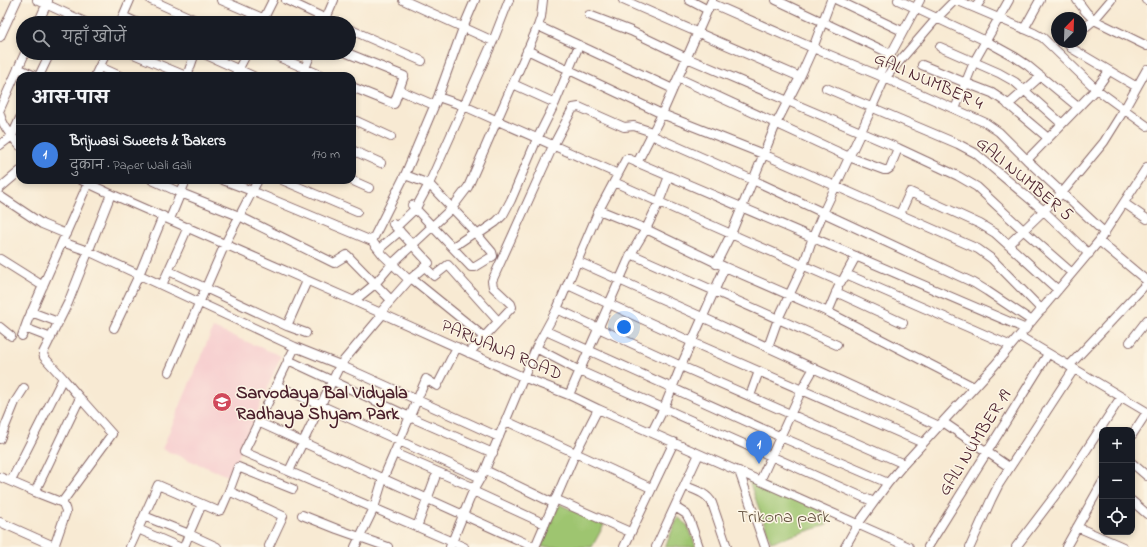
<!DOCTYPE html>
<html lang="hi">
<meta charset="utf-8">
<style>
body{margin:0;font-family:"Indie Flower","Playpen Sans Deva",sans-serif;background:#242831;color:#f1f3f6}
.controls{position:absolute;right:12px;bottom:12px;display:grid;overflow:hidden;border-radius:8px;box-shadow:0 2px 6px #0003}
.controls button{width:36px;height:36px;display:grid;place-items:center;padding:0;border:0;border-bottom:1px solid #363941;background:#171b24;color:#f1f3f6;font:20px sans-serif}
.compass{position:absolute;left:1051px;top:12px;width:36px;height:36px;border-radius:50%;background:#171b24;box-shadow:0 2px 6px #0003;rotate:23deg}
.you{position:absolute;left:624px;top:327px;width:14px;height:14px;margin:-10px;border:3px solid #fff;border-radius:50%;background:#1a73e8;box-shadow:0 0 0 6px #1a73e833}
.badge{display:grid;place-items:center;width:26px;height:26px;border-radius:50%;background:#2563eb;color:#fff;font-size:13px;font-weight:700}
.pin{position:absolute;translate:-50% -33px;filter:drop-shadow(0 1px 2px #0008)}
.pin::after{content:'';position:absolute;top:21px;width:14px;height:12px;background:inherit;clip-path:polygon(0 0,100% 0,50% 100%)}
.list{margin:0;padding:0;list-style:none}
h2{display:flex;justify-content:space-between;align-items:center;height:52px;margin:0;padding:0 16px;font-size:17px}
h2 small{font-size:13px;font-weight:400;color:#9ea1a6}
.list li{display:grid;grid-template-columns:26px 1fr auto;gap:12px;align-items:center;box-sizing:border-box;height:60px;padding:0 16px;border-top:1px solid #363941}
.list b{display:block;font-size:15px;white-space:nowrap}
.list p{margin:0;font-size:13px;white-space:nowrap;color:#9ea1a6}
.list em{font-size:13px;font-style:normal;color:#9ea1a6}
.icon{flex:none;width:22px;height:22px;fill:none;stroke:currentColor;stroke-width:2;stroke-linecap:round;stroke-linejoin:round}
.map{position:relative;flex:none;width:1147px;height:547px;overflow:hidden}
.search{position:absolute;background:#171b24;box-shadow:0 2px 6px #0003;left:16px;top:16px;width:340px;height:44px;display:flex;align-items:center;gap:10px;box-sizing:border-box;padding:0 14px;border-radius:22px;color:#9ea1a6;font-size:15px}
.panel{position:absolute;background:#171b24;box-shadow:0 2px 6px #0003;left:16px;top:72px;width:340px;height:112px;border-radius:12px}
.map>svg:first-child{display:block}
</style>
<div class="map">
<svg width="1147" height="547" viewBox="0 0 1147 547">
<rect width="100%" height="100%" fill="#fcf5e5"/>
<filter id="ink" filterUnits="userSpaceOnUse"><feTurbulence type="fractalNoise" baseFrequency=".025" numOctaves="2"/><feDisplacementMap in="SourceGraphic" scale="8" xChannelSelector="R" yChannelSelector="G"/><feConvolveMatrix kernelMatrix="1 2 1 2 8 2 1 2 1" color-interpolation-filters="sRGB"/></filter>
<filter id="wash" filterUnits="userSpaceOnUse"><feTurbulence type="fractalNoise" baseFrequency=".012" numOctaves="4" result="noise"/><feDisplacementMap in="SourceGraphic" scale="16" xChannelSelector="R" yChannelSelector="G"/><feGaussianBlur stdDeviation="0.9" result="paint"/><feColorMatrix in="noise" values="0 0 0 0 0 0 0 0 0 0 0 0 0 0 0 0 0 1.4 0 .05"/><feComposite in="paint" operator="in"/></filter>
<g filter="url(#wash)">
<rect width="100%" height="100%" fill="#f8ead3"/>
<path fill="#f7d0d0" d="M213,328l68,28 -51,121 -68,-28z"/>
<path fill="#9ec56f" stroke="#74724d" d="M748,478l77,34 2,13 -56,17z
M559,504l45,21 -12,22h-51z
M678,517l10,9 8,21h-31z"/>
</g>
<g filter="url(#ink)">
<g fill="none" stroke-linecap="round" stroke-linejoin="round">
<g stroke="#876666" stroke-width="10">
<path id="street" d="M37,0l50,23
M151,0l51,23
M221,0l53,23
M286,0l49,23
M403,0l90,41
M475,0l-12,28 -25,69 26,9 154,68
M623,0l177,77
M689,0l19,10
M776,0l115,54
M837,0l65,31
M898,0l88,41 29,16 12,8 51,42
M956,0l78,33 9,5 53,51 51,37
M1077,0l9,12 8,8 53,26
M1146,0h1
M711,3l102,45 65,27 108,48 13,9 28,28 78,73
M975,8l6,-8
M589,15l42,16 56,27 211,90 60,28 19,11 46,43 49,43
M123,16l15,7
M262,22l11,-22
M38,23l10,-22
M120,23l10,-23
M324,23l10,-23
M538,26l135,63
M349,29l73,32
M1024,29l16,-29
M1081,31l13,-11 17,-20
M0,37l17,-37
M1069,42v3l2,3 66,39
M940,47l59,26 16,9 47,42
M527,50l135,64 101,40 215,95 14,10 50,51
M131,53l55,23
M202,53l51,23
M269,53l54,23
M347,53l57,23 -10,28 -42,-17
M922,65l44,18 26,10 12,8 44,37
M100,67l20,9
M18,68l17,8
M878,75l13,-21 29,-54
M39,76l11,-23
M95,76l11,-23
M187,76l8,-23
M235,76l12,-23
M302,76l9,-23
M678,78l171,79 35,13h3l3,-2 8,-20
M513,84l42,19
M826,88l132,56 17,9 69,58 45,43
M399,90l35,15
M1008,105l33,-29
M0,109l25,-56
M955,109l19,-47 35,-62
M0,114c2,11 12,23 20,32
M352,119l39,18
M651,135l102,45 221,103 13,8 45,30
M0,145l12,-9 8,-18
M352,150l29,13
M1027,160l69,-71 13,-18
M637,163l25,-49 50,-114
M405,175l24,9 46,48 17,20 1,4 -18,11h-4l-59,-62
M81,180l30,14 243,107 169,76 46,18 29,14 311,138
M152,180l29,13 58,23 95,47 13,-8 44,45
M223,180l29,11 115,48 5,2 11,14 26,25
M282,180l75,32
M351,180l18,8
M614,182l117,52 110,48
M0,188l20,-17
M0,196l42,28 24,10
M1124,203l23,16
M599,210l47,19 79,38 103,45 146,75
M900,214l10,-22 70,32 15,9 63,57
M170,219l16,-39
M396,227l20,-19 13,-24 64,-143 16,-41
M477,235l19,-13 7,-7 8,-15 26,-61 18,-36 24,-58
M372,241l33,-66 33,-78
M1099,241l48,40
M62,242l26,9 207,96 45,18 159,72
M1008,245l54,-52 42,-51 20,-32 23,-41
M453,247l22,-15
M379,249l21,-18
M631,254l206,91
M0,259l43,27
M577,261l125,56 237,109
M716,264l15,-30 45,-110 24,-47 13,-29 18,-48
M424,266l10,10 14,-11 50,56
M169,271l118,55 19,7
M846,274l165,72
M411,278l73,59
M844,278l12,-22
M162,285l26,-58
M568,285l124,57 231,101
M836,292l67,31
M354,301l21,-17 17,-20 60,-56 16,-21 70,-161 3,-9 2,-17
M557,309l124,57 223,98
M31,312l27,10
M828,312l10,-24
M380,313l29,-33 20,-17 -36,-39
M287,326l20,-45
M0,327l11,9
M25,328l26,10
M114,328l25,-53 24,-59
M546,331l235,106 107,46
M22,336l5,-14 61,-139
M1019,336l128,76
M1130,342l17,-22
M295,347l-51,105 220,95
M768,347l10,-28 25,-53 10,-29 10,-24 38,-81 24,-54 52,-60 18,-18
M536,348l44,23 294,131
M469,353l43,-46 -1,-3 -18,-17 -1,-6 61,-135 20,-38 6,-1 45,20 10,-1 18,6
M288,360l122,57 83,36
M1069,366l78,-83
M169,372l56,-128 33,-64
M276,385l205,93
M569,395l62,-141 15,-25 13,-27 10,-26
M750,396l9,-25
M506,421l145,67
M258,422l276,125
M943,422l66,45
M652,432l12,-24 17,-42 44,-99
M1132,435l15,-23
M0,439l15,-37 9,-14
M394,453l81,35
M1132,463l15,13
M485,470l68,33
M289,471l51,-106 43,-51
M739,471l26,76
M0,477l35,15 28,11
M11,481l52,-103
M760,481l42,-92 12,-21
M685,486c10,4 22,7 27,17l15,44
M473,491l72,33
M35,492l45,-94
M228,494l10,-27 55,22
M555,499l75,33
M1132,501l15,13
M202,504l-13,30 28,13
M675,507l11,7 4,7 9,26
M302,515l35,14 51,18
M144,516l45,18 -5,13
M0,522l56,25
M417,527l18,-49
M1077,527l46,20
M138,529l41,18
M54,547l12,-35c0,-4 -4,-8 -3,-11l49,-67 -32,-36 -17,-20 -19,-21 -1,-4 25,-50 43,-109
M130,547l28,-62 60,26 3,-1 7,-16 3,-2 52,24 -14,30
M355,547l19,-39 9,-29 43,-100 11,7 20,-39
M450,547l23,-56 12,-21 51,-122 21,-39 42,-99 27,-51h3l397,170
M535,547l40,-93 23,-45
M624,547l50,-105
M656,547l43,-93
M845,547l13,-23 30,-41 16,-19 90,-98 105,-125 48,-74
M928,547l120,-193
M970,547l21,-47 8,-16 75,-115
M1016,547l50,-66 55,-84
M1066,547l36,-64"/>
</g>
<use href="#street" stroke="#fff" stroke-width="8"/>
</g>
</g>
<defs>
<g id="school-disc" transform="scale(1)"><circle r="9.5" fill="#d1495b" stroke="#fcf5e5"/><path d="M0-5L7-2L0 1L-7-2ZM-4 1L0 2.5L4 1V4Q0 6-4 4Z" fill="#fff"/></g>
</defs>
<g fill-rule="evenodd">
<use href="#school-disc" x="222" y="402"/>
</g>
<g text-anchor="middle" stroke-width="3" stroke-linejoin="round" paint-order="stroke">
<g font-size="18" fill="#4a1f2b" stroke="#fcf5e5">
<text transform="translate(929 80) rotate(24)" y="6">GALI NUMBER 4</text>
<text transform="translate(1025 178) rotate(40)" y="6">GALI NUMBER 5</text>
<text transform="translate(502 349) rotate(23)" y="6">PARWANA ROAD</text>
<text transform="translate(974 442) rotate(-58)" y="6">GALI NUMBER 19</text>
</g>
<g font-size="18" font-weight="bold" fill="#4a1f2b" stroke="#fcf5e5" text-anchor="start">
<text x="236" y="398">Sarvodaya Bal Vidyala<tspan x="236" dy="21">Radhaya Shyam Park</tspan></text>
</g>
<g font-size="18" fill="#63513f" stroke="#fcf5e5">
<text x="784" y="522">Trikona park</text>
</g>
</g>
</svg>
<div class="controls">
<button>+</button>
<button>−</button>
<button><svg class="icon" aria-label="locate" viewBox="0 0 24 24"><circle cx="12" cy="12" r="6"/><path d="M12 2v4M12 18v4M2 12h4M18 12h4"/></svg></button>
</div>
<svg class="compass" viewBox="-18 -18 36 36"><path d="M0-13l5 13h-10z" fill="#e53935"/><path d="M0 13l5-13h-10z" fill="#9ea1a6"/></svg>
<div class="you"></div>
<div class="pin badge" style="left:759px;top:464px;background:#3f7fe0">1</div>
<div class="search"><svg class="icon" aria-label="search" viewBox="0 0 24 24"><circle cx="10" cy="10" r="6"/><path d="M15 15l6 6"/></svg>यहाँ खोजें</div>
<section class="panel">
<h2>आस-पास<small></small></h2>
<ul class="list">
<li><span class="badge" style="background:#3f7fe0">1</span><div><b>Brijwasi Sweets &amp; Bakers</b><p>दुकान · Paper Wali Gali</p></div><em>170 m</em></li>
</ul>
</section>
</div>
